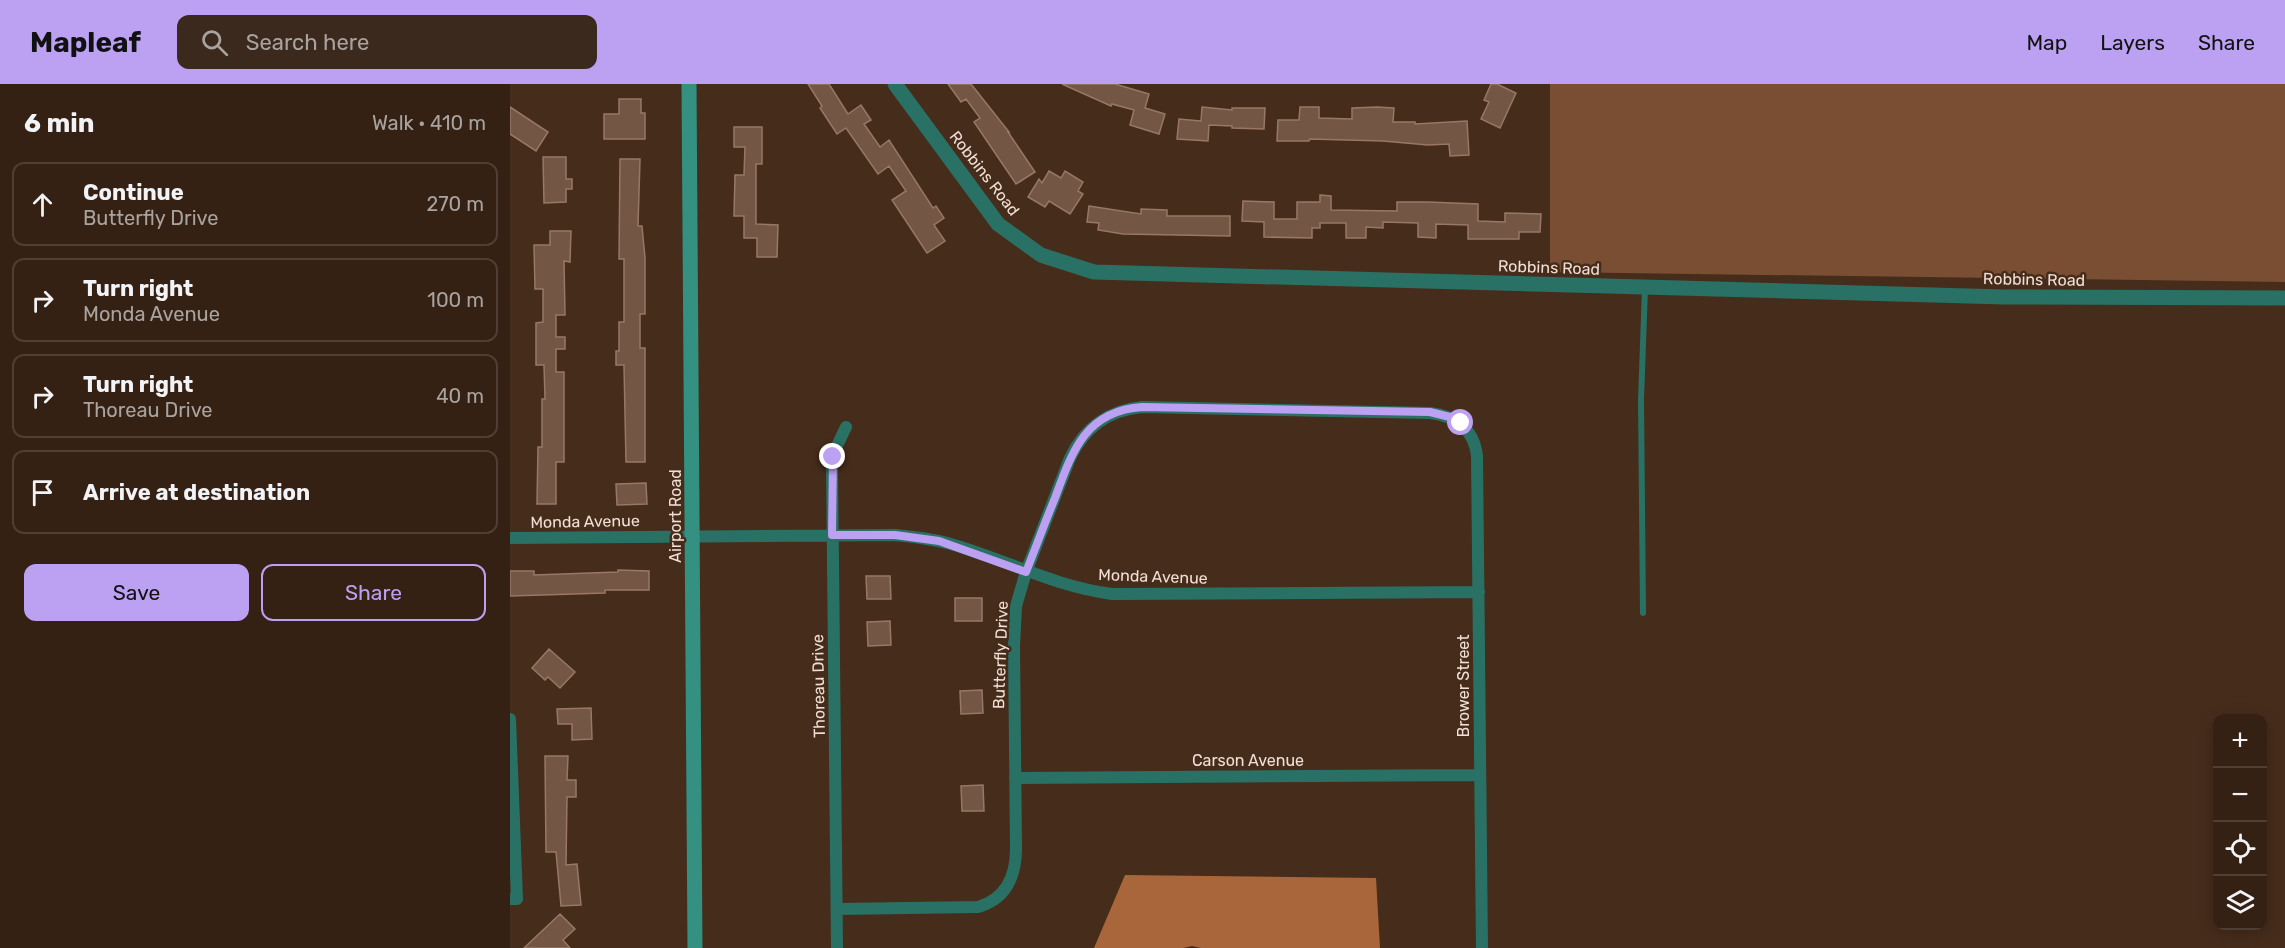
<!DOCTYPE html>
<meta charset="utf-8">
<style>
body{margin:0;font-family:Rubik,sans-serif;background:#3c291d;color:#f1f3f6}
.controls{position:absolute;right:18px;bottom:18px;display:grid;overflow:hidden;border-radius:12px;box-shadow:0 3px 15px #0003}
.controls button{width:54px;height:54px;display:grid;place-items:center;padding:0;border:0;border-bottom:2px solid #4e3e34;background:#342114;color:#f1f3f6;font:30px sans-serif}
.stop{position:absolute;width:18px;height:18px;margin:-14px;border:4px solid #bca0f2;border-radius:50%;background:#fff}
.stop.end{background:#bca0f2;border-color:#fff;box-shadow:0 2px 6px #0008}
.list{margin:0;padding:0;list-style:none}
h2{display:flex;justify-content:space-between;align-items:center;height:78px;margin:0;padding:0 24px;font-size:26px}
h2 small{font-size:20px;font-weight:400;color:#a9a3a0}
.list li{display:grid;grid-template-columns:39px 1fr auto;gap:18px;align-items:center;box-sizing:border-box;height:84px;margin:0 12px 12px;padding:0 12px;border:2px solid #4e3e34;border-radius:12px}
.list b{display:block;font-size:22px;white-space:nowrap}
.list p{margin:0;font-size:20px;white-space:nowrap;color:#a9a3a0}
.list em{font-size:20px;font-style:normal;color:#a9a3a0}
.actions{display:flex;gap:12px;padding:18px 24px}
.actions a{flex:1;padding:14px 0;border:2px solid #bca0f2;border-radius:12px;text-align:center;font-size:21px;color:#bca0f2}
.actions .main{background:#bca0f2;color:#111}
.icon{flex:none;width:33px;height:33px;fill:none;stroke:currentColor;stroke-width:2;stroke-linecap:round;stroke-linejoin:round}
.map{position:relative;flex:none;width:1775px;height:864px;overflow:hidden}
header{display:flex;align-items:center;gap:36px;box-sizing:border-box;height:84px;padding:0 30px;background:#bca0f2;color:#111}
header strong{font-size:28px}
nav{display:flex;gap:33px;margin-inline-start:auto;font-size:21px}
.search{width:420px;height:54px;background:#3c291d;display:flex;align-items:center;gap:15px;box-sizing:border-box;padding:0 21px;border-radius:12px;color:#a9a3a0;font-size:22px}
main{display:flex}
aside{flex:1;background:#342114}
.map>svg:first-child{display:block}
</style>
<header>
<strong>Mapleaf</strong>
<div class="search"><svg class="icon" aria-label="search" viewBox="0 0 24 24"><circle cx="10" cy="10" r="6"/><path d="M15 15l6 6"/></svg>Search here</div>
<nav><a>Map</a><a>Layers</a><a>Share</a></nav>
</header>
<main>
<aside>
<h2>6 min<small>Walk · 410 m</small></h2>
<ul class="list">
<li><svg class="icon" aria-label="ahead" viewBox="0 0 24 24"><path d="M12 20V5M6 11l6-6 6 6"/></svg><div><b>Continue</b><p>Butterfly Drive</p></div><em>270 m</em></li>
<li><svg class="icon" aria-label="right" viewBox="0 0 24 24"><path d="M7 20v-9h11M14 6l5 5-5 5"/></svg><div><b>Turn right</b><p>Monda Avenue</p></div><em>100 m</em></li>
<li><svg class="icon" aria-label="right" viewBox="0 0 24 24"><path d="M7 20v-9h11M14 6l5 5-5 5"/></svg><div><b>Turn right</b><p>Thoreau Drive</p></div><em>40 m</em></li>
<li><svg class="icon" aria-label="arrive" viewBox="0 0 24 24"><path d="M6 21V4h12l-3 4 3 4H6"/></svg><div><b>Arrive at destination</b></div></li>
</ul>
<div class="actions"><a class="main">Save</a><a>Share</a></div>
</aside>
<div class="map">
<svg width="1775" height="864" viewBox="0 0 1775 864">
<rect width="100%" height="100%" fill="#462c1b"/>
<path fill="#7a4e32" d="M1040,0h735v198l-735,-10z"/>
<path fill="#a9663a" d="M615,791l251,3 4,70h-179l-9,-2 -9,2h-89z"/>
<path fill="#735644" stroke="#987865" stroke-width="1.5" d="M298,0h21l19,30 13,-9 10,15 -7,4 16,23 9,-7 44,68 3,-2 8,12 -10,7 11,16 -18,12 -35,-53 14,-9 -17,-25 -11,8 -32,-46 -9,6 -17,-26 2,-2z
M438,0h23l38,48h-1l27,40 -19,12 -42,-62 6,-4 -14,-19 -5,3z
M552,0h53l34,10 -4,14 20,6 -6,20 -29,-9 4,-15 -22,-6 -1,2z
M981,0h6l19,9 -16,35 -19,-9 8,-17 -5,-2z
M109,15h22v14h4v26h-41v-25h15z
M0,23l38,25 -12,19 -26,-17z
M692,23l30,3v-2h33l-1,21 -32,-1v-2l-23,-1 -1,16 -31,-2 2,-20 22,2z
M790,23h19v11l33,1v-11l25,-1 17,1 -1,14h22v2l52,-3 2,34 -19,1 -1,-12 -21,1 -45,-4 -73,-2 -1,2h-32l1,-21h21z
M224,43h28v37h-6v60l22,1 -1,32h-20v-19h-13v-22h-10l1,-41h9l1,-28h-11z
M33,73h23v22h6v10h-6v13l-22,1z
M110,75h20l-2,67h4l3,32v56h-5v34h5v114h-19l-2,-97h-8v-14h3v-29h5v-63h-5z
M539,87l12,7 4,-7 18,11 -5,9 5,3 -13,20 -21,-13 -4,6 -17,-10 11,-18 3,4z
M810,111l11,1v14l66,1v-9h31l50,2v17l27,1v-9l36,1 -1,18h-21v7h-51v-14l-32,-1v14l-18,-1v-14l-35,-1v6l-17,-1v11h-20v-15h-26v5h-8v10l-48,-1v-15l-22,-1 1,-20 31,1v17h23v-17h23z
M579,122l52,8v-5l26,1v6h63v20l-107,-2 -25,-4 1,-7 -12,-1z
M40,147h21l-1,31 -6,-1 1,54h-9v22h9v12h-9v23h8v90h-8v42h-19l1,-57h4v-48h3l-1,-34h-8v-42l7,-1v-33h-8l-1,-44h16z
M136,399l1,21 -30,1 -1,-21z
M108,486l31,1v19h-44v3l-95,3v-25h24v4l84,-3z
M356,492h24l1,23h-24z
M445,514h27v23h-27z
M380,537l1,24 -23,1 -1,-24z
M39,565l26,23 -15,16 -12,-11 -3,3 -13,-12z
M472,606l1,23 -22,1 -1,-23z
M81,624l1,31 -20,1v-16h-14l-1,-15z
M35,672h23l-1,24h9v17h-9l-1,68 11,-1 4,41 -20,1 -5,-54h-10z
M473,701l1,26h-22l-1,-25z
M50,830l15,15 -12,11 7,8h-46z"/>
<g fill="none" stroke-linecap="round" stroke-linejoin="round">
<path stroke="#2a7165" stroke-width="6" d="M1133,529l-2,-213 4,-112"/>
<path stroke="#2a7165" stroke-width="12" d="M0,454l385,-3c20,2 40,4 59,10 55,16 99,41 158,49l367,-2
M0,635l7,180h-7
M505,694l465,-3
M327,825l141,-2c28,-8 38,-31 38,-58l-2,-203 2,-40 10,-34 44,-114c14,-30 39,-48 72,-51l288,6c26,3 44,16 47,43l5,492
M327,864l-5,-482 3,-16 11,-23"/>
<path stroke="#2a7165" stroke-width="15" d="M385,0l103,140 43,31 53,17 911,25 280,1"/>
<path stroke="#349080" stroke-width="15" d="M179,0l6,864"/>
</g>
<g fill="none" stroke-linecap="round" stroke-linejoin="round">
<path stroke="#bca0f2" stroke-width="8" d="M323,373l-1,78h63l44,6 87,31c10,-25 19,-50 29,-74 17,-46 30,-87 87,-91l288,5 20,5 11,6"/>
</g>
<g text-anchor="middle" stroke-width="5" stroke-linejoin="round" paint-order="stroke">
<g font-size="16" fill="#f1dfd5" stroke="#462c1b">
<text transform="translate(475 89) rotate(52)" y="6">Robbins Road</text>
<text transform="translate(1039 183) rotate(2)" y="6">Robbins Road</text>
<text transform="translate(1524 195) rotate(1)" y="6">Robbins Road</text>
<text transform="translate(165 432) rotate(-90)" y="6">Airport Road</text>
<text transform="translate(75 437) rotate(-1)" y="6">Monda Avenue</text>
<text transform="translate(643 492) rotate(2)" y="6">Monda Avenue</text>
<text transform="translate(490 571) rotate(-88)" y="6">Butterfly Drive</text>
<text transform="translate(308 602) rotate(-91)" y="6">Thoreau Drive</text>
<text transform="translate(953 602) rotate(-90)" y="6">Brower Street</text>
<text x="738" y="682">Carson Avenue</text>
</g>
</g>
</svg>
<div class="controls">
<button>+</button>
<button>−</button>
<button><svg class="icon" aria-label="locate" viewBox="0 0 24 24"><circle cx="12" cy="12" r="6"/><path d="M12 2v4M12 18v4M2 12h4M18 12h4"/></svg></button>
<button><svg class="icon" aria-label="layers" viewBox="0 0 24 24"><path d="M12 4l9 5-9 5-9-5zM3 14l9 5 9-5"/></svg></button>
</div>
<div class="stop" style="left:951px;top:339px"></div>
<div class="stop end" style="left:323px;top:373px"></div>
</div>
</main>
